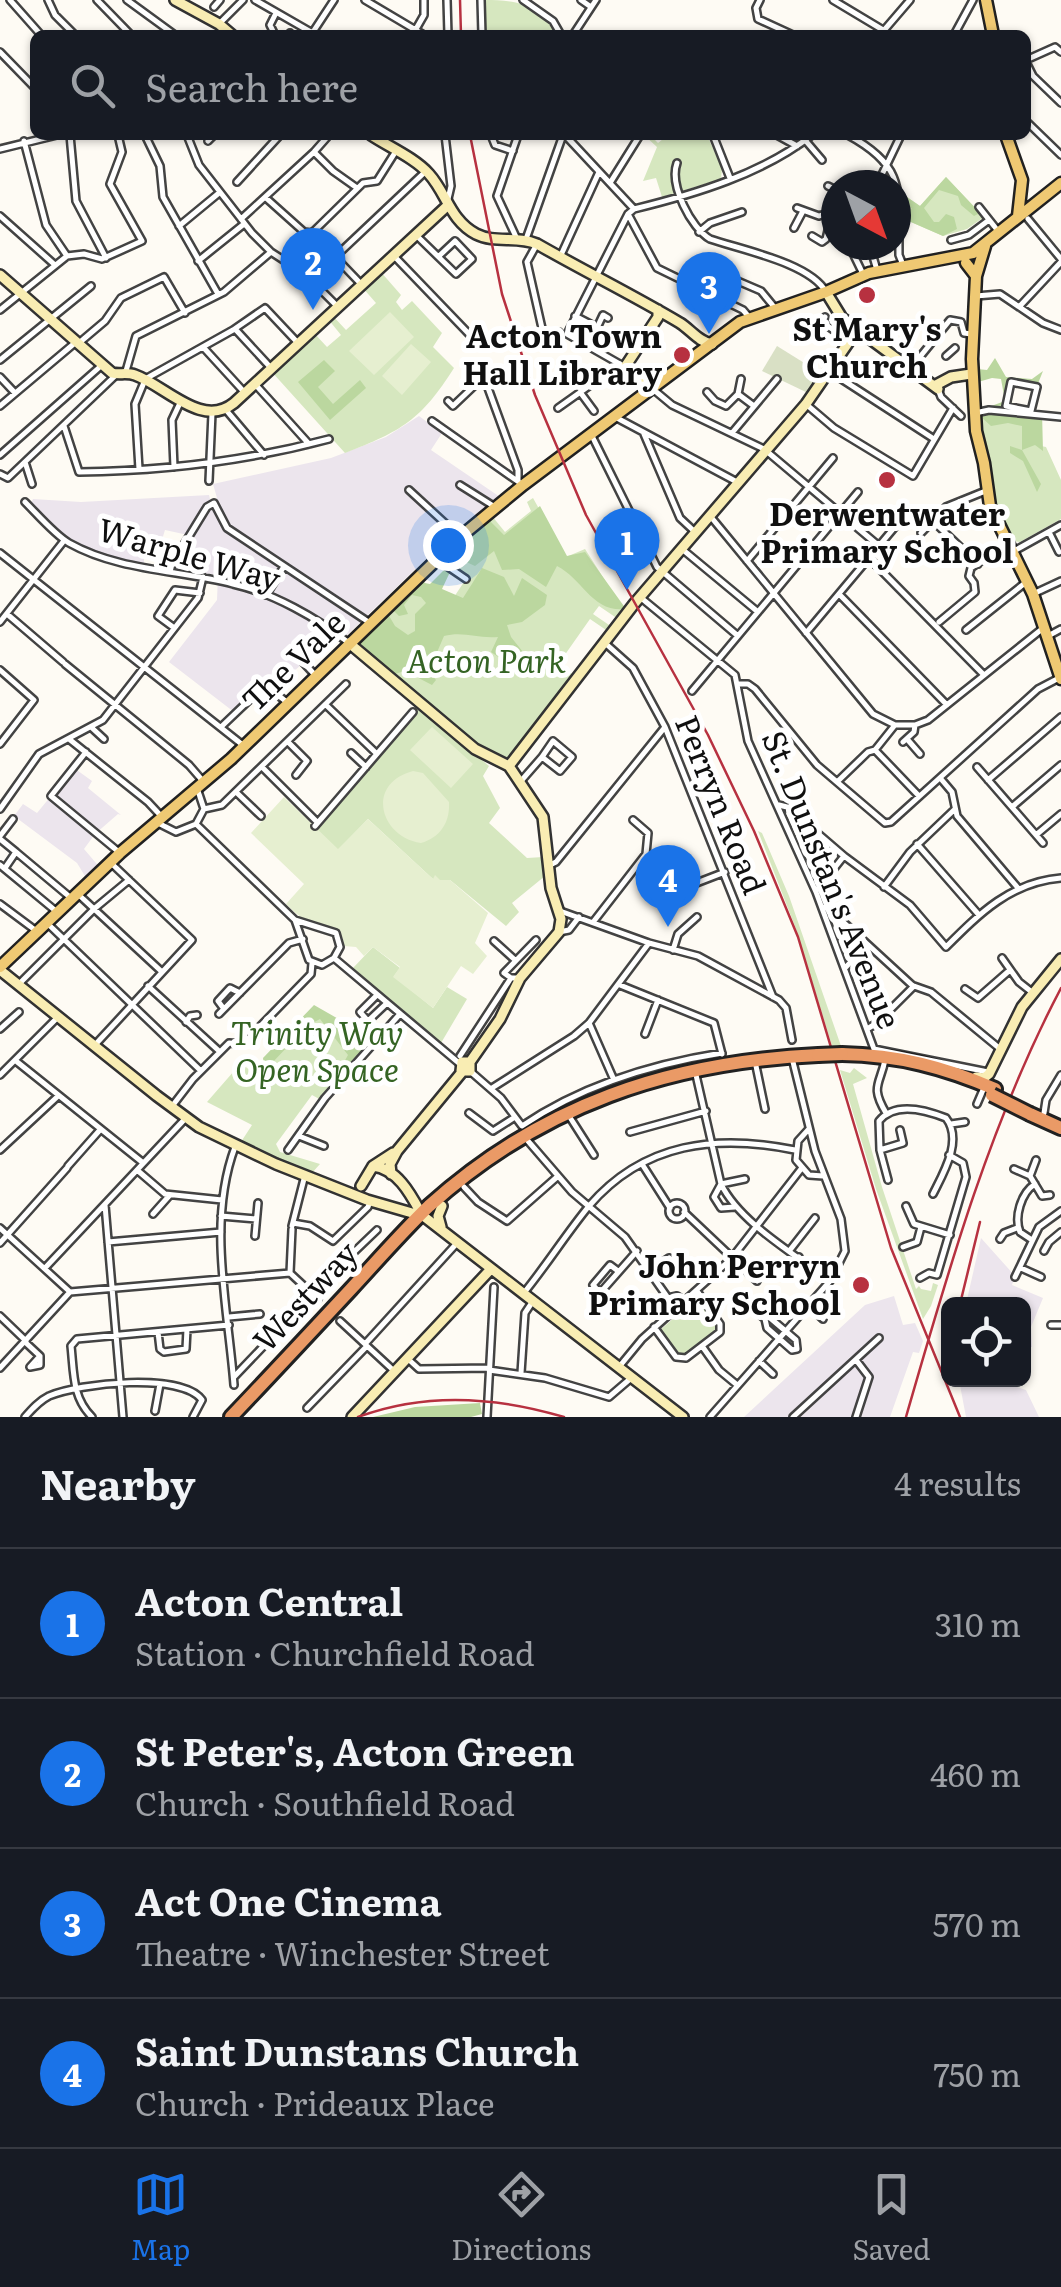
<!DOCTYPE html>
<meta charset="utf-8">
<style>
body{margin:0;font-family:Literata,serif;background:#20242c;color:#f1f3f6}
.controls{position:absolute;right:30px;bottom:30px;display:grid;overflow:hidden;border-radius:15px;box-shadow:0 2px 8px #0004}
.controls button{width:90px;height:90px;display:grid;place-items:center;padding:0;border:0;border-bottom:2px solid #363941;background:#171b24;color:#f1f3f6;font:50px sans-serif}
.compass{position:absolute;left:821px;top:170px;width:90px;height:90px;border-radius:50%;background:#171b24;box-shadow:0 2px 8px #0004;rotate:139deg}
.you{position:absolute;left:448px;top:545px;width:35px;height:35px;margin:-25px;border:8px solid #fff;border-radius:50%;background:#1a73e8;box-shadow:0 0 0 15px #1a73e833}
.badge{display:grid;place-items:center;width:65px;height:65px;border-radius:50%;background:#1a73e8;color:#fff;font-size:32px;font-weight:700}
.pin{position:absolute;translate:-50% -82px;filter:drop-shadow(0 2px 5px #0008)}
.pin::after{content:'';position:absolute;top:52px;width:35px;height:30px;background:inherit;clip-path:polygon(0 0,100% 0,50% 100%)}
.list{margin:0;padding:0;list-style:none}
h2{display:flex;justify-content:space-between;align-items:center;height:130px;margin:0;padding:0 40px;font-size:42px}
h2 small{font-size:32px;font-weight:400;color:#9ea1a6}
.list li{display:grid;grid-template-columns:65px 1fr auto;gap:30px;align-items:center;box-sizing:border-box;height:150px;padding:0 40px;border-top:2px solid #363941}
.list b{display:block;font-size:38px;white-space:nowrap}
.list p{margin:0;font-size:32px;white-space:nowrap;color:#9ea1a6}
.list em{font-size:32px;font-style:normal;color:#9ea1a6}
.icon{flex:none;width:55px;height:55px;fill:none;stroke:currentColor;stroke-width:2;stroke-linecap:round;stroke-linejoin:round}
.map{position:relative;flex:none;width:1061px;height:1417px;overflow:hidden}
.search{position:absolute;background:#171b24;box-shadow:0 2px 8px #0004;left:30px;right:30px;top:30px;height:110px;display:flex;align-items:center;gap:25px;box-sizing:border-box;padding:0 35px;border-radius:15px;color:#9ea1a6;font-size:38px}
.sheet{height:730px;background:#171b24}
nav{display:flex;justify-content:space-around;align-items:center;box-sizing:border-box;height:140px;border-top:2px solid #363941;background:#171b24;font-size:28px;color:#9ea1a6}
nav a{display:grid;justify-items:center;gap:5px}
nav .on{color:#1a73e8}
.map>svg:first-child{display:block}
</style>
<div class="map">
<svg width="1061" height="1417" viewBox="0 0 1061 1417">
<rect width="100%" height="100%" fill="#fefbf4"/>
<path fill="#ece5ed" d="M419,416l23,17 -11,17 69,47 -44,33 -110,106 -17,-11v15l-55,49 -9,-5 -31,28 -65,-50 48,-62 1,-25 -45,-6 44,-71 -4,-14 118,-26 55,-21z
M209,495l1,4 -22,36 -23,-5 -6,19 -15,4v12l-48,-12 -29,-13 -37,-34 3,-7 48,3z
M74,768l18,13 -4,7 33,27 -3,-1 -23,20 -11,15 18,21 -14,11 -11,-18 -63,-47 9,-12 14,9z
M981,1238l34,38 -3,9 31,13 -12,29 1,20h-6l-1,7 -1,-50h-58z
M894,1296l9,29 12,-2 8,18 -4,12 -6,-1 -23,65h-146l121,-112z
M959,1380h53l2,6 12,4 13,27h-73z"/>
<path fill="#d6e7bf" d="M485,0c32,0 57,5 73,35h-73l-3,-27z
M644,135h6l8,8 10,-8h39l15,34 -1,10 -59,18 -6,-19 -13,3 14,-34z
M946,177l38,40 -17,12 -24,7 -39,-17v-24l16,11z
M380,271l21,24 -5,7 6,8 10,-9 30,32 -9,14 21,21c-33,52 -52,63 -109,85l-74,-82 43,-38 13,14 14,-12 -13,-16 4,-4 14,15 30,-27 -14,-16z
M983,416l53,4 5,26 5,1 15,33v39l-41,23 -8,-1 -19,-43 -14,-79z
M533,498l33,59 19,-8 39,61 -6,9 -19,-13 -6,8 19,13 -3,5 -19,-13 -33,47 19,10 -65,81 -5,3 -20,-9 -128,-105v-4l64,-62 19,17 11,3 16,-24 -24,-17 48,-43 13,16 26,-21 -4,-9z
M419,707l70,59 -6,10 17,32 -11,15 38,35 16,-1 2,19 -33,27 7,9 -13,14 -56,-46h-16l-66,-61 -30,31 -23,-22z
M758,831l4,2 27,63 52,150h-9l-36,-117z
M373,947l27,21 -6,8 39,32 14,-21 20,12 -26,44 -88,-75z
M314,1006l51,43 -44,51 -9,-5 -36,49 4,8 40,12 -9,10 -72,-29 13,-20 -45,-23 34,-39 11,9z
M854,1068l13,10 -14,6 29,103 34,102 3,-3 2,3 10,2 2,-8 5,2 -7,21 -8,13 -47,-130 -36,-119 10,3z
M699,1296l20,29v7l-37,25 -23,-26z"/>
<path fill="#bbd79f" d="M946,177l34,36 -6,3 -13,-11 -3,-9 -19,-6 -15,18 10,14h5l7,-8 8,3 3,12 -14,7 -39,-17 1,-9 7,-1 -8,-9v-5l16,11z
M995,358l11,19 26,2 11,-8 -6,15 -25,-3 -2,19 32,10 1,39 -8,-6 -13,5 19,34 -4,8 -14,-31 -13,-8v-7l12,4v-24l-14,-3 -17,3 -11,-10 3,-7 22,-8 -4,-22 -9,-1 -14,4 -1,-13 10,1z
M324,360l11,11 -17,16 15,17 27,-24 6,8 -36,32 -32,-38z
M540,506l27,50 18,-4 41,57c-34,4 -43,-30 -69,-43l-11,21 -27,-18 -17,1 -8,-19 -19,15 -11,-5 7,-24 19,-16 14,14z
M446,568l4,4 -8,17 21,9 19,-30 22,9 10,19 8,-18 25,17 -2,10 -23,17 -15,3 4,12 12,15 -14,12 -18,-12 7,-15c-20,2 -34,-6 -54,-1l-15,35 7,9 -4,5 -27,-14 -14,4 -31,-32 28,-29 7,12 13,9 7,-4v-17l11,-11 -5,-6 -9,-2 -8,10 4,9 -9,2 -7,-7 27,-27 11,2z
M314,1005l35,20 17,26 -18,19 -5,-6 5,-9 -28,-36 -13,7 -35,37 -8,1 -1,-6z
M480,1403l2,11 -11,3h-98l42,-10z"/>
<path fill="#d9e0c5" d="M777,346l45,28 -12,20 -48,-23z"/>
<path fill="#e6efd0" d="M390,312l24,25 -40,38 -25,-24z
M411,344l20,18 -29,33 -20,-19z
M432,727l41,37 -22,24 -41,-38z
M413,771l10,2 26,29c1,20 -8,35 -28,41 -41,-6 -56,-59 -8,-72z
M284,797l54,52 30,-30 65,60 2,-4 5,5h10l38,33 -13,30 12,13 -14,18 -12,-8 -28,42 -40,-31 7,-10 -27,-20 -9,9 -8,-9 -12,-1c-2,-24 -19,-18 -38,-26 -8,-4 -14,-10 -20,-16l18,-20 -53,-51z"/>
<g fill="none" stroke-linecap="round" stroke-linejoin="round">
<g stroke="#434343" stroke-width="10">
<path id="street" d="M10,0l31,35
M48,0l7,15 20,20
M97,0l34,35
M127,0l48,35
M255,0l61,35
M365,0l59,35
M447,0l1,35
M481,0l1,35
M523,0l30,21 8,14
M581,0l10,7
M760,0l-4,8 2,11 35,16
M833,0l50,30
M214,7l6,-7
M219,24l24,-24
M416,29l8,-14v-15
M275,35l-5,-10 6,-12
M288,35l2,-2
M311,35l23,-35
M573,35l23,-35
M880,35l30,-35
M954,35l19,-35
M0,52l35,36
M1026,60l29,-13 6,5
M1026,62l7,14 28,27
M1026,121l35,34
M70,135l6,66 30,57
M145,135l15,31 3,31 55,97
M187,135l12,30 53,68 19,19 34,22 32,32
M445,135l6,51 -3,13
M491,135l4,10 18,6
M565,135l69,74
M713,135l17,43
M777,135l20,11
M848,135c61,33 50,59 51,120l4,10
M805,140l17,20
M24,141l22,84 21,31
M208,141l6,-6
M0,149l57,-14
M314,152l19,19 24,17
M677,163c-8,22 14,65 33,76 32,11 100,24 116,53
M237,182l43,-47
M610,183l30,-48
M877,185l24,-50
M828,186l8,4
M266,198l38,34 8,1 49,51
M979,207l19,24
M797,208l22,8 9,-3 8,-9
M628,214l29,54 86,42 6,7
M0,216l55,49
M241,219l73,-67 15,-17
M1028,219l33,40
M179,226l40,-33
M794,228l9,-17
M834,231l2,1
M699,232l11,-9 32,-11
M312,233l51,-50 14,-2 19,-30
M417,236l39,38 16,-15 -17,-18 -16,15
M812,236l10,6 4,-3 5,-21 -3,-5
M517,239l-20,-43 21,-61
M526,239l37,-104
M951,240l18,-5 20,-15
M537,244l-10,18 17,75 15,-5
M849,245l14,29
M875,245l-3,8 5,17
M561,255l38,-83
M67,256l17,-2 18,5 40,-18 -32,-57 12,-32 -4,-17
M335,257l91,-86
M395,257l74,77
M198,261l46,-37
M705,267l56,24 14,17
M976,296l24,-2 43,29 18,7
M1019,307l42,-45
M0,310l67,-54
M575,316l21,11
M825,317l-3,5 27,19
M236,330l35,38
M605,339l-10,-7 8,-17 5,3
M79,343l26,-22 16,-23 43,-21 21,36
M203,347l42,46
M946,356l9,-8
M0,360l91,-74
M625,367l-58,-33 61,-120 6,-5c61,-15 128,-35 178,-74
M910,369l40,-49 11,2 3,11 7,1
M126,371l10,-35 88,-44 47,-40
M829,371l105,68
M0,377l15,16
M484,377l34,93v10
M147,378l86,-48 32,-22 32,34
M1011,382l26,5 -6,24 -25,-5z
M255,384l54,60
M938,389l3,8 20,19
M654,390l18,15 92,44 115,97
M580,392l14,19
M707,392l8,9 11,5 12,-12 3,-15
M738,394l16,12
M448,401l5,5 21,-20 12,-5
M807,405l27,23 79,48 40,-68
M0,406l76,-64
M558,408l62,-44
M226,410l38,45
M975,413l14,-3 72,7
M617,418l120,64
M432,421l91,64
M64,426l15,46c85,-1 168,-11 250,-33
M732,433l45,-54
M644,434l36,84 15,14
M592,436l65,131 81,69
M0,455l102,-90
M25,462l7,22
M174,467l-2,-47 8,-17
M139,469l-4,-65 10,-24
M0,474l8,4 108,-103
M209,481l3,-68
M460,485l35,22
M409,490l51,47
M25,502c13,13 30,33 44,41 50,28 110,27 164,41 40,9 84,34 116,59
M711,517l162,197 22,11h20
M933,521l45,43
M1049,532l10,20
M921,533l25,-26 42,-17
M682,549l76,63
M1014,551l47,-26
M0,553l244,193
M869,558l115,117
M438,560l28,19
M747,561l86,-103
M170,572l2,-8 35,-57 7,-4 13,25 143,95
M839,594l108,111
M1033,594l28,-13
M266,595l17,-27
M640,597l95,78 13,66 68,151 58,157 114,23
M7,614l56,48
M0,622l63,-80
M939,622l36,-30 -1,-9 -5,-7 2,-8 35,-24
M173,627l-15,-11 17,-26 25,3
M966,630l59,-47
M806,633l93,-111
M1048,636l13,-7
M605,643l28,25 32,59 108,270
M303,662l13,14
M65,664l124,101 13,15
M0,670l34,30 -34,44
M738,684h10l7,5 62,76 68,58 6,-1 147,-133 23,-12
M692,691l166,-199
M326,705l51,49
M91,727l13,12
M221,727l44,-42 23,18
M69,739l79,63 14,15
M907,739l13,15
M288,742l19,19 -11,14
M903,742l11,-10 1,-7 13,-5 114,-91
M875,750l20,-25
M86,752l-35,44 69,57
M351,753l15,14
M262,767l55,55
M977,767l66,76
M941,779l11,13 5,24 61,72
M988,780l73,-63
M521,781l21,-24 18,14 12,-14 -19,-16 -11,16
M837,782l31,-30 7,-2 44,46
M236,792l25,24
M779,805l8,2 57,49 -27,34
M1012,807l49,-42
M0,809l39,-55 64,-34 95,-122 5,-21
M204,809l18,-4 124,-121
M633,820l15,13 -2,21
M158,823l18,9 20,-8 8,-15 -7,-21
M196,824l99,96 41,13 4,14 -6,11 -12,7 -13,-5 -14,-40
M315,826l98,-114
M1036,835l25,-21
M0,836l13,-17
M0,839l16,13 -11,16
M917,844l62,71
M16,852l55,46
M844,856l66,49 36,42c34,-34 65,-65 115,-69
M0,865l57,47
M550,865l6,-3 109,-135
M884,887l26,-35 44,-42
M79,895l82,76
M0,904l35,26
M822,907l6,1 85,78
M560,911l89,32 49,13 81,44 7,8 6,32
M594,921l52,-67c11,13 12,32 25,44l7,-2 8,-9 39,-15
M47,923l154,148
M559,932l10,-2 10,-13
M494,941l21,19
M673,950l5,-16 19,-17
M334,958l126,106
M1002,958l17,24 14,11
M845,968l22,-23
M511,978l-7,-5 32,-33
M19,984l75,-75 35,-29
M620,985l94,38 8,31
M148,986l71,65
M965,989l13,9 32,-28
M377,995l-17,17 8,9 19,-18
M224,1009l-6,-8 12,-13 10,5
M219,1014l70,-71 14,-4
M186,1022l4,-6 7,-1
M589,1023l25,57
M0,1029l19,-17
M867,1029l10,-6 37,-37 17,6 68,56
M645,1034l13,-34
M94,1046l98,-106 -82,-78
M460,1056l51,-78h9
M885,1060c-5,25 -15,26 1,53
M16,1061l126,101
M756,1066l9,43
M470,1071l31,27 21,28c59,-40 130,-62 200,-73
M0,1075l58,-58
M696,1075l25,109c19,39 74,70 109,97
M492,1088l82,-52 15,-13 60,-80
M977,1104l6,-14
M173,1105l20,-26 36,-36 14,1 68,-70 1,-11
M469,1113l24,18 22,-14
M1044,1113l2,-13 15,-25
M571,1119l23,36
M951,1124l14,-2
M808,1130l-10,11 -2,19 13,15 14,1
M630,1132l76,-21
M299,1136l25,10
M528,1141l44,51 53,45 43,61
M0,1150l57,-53
M288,1150l37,-52 75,-84
M880,1150l23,-7 -3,-13
M1036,1160l-6,16 12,20 8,-1
M642,1164l28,44
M68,1166l31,-35
M1014,1169l16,7
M137,1170l28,24 57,6
M888,1180l-8,-30 -1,-29c16,-20 47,-11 67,-3 17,22 -2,54 -13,76
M464,1187l14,15 29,19 50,-44
M669 1211a8 8 0 1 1 16 0a8 8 0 1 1-16 0Z
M105,1205l18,212
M906,1206l8,18 36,11
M735,1207l-14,1 -7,-11 7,-13 24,-5
M684,1212l73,69
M153,1214l16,-18
M221,1216l35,3
M293,1223l17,3 23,15 35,-34 2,-6
M292,1226l13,-51
M0,1228l70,64
M292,1229l-2,44 28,26
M255,1236l3,-33
M1000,1239l4,-6 13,-5
M1032,1240l-12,-8c-6,-15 1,-39 15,-48
M108,1242l113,-10
M0,1243l67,-75
M903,1247l14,-5 4,-15
M790,1250l25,-32
M1044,1251l5,-9 12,-10
M45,1268l138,-147
M1021,1268l20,9
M651,1270l18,-12
M618,1271l-8,-6 -17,20 7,8 37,-42
M784,1277l15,-20
M1015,1277l24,-50 22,-16
M920,1278l9,-5 8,2 29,-98 -3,-14 -14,-8
M70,1292l220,-19
M523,1294c23,-28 43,-60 66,-88 55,-64 128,-72 206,-56
M808,1305l15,14
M757,1312l8,7
M0,1316l26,25
M667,1316l-4,-9 5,-9 9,-2 8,5
M229,1317l31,-3
M769,1317l27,23 1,9 -5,1 -25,-22 -2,-9z
M340,1321l53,49
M1051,1325h10
M654,1327l22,30 10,1 34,-26v-8l-23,-33
M158,1332l2,17 4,3 22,-3 1,-20
M25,1342l15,14
M365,1344l93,-102
M702,1346l17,24 17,14
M40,1356v9l-10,2z
M407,1358l12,11 70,-1
M759,1361l14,13
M619,1367l23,-28 89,-80 70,-90
M0,1368l70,-76
M489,1370l56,8 64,19 21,-18
M521,1373l4,-60 8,-12
M234,1377l62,-65 22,-13 13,-25 46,-44
M234,1385c-6,-78 -27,-163 1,-238
M307,1408l60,-62
M155,1411l5,-27
M25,1417c7,-8 14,-16 24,-21 30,-13 133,-24 153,4l-9,17
M92,1417c-20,-20 -18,-44 -21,-71l6,-7 152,-14
M487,1417l7,-130
M710,1417l120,-136 15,-30 -4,-32 -26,-68 -22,-89
M793,1417l86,-79
M856,1417l13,-40 -13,-17"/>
</g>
<g stroke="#323232" stroke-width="14">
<path id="secondary" d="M175,0l44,24 13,11
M371,135c18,12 44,23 58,39 18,20 21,46 47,60 19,10 41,1 61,10 47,27 96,51 143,79 11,7 19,19 32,21
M0,275l112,98c7,2 15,-1 23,2 31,11 67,54 99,28l212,-196
M826,292l16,26 96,71
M936,385l15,-8 20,-3
M652,388l-27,-21 33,-50v-7
M349,643l126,106 34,17 34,51 8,71 10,31 -2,13 -39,46 -20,41 -30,43v9h-9l1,-9h8
M509,766l125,-162 172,-200 51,-74
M0,970l157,126 42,31 77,37 91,36 52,15
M976,1077l8,1 5,-4 33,-67 39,-48
M373,1166c25,3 38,29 49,49l261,202
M391,1174l-1,-10 7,-13 65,-79
M361,1186l12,-20 20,-13
M441,1227l-3,-11 4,-10
M352,1417l139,-148"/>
</g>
<g stroke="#212121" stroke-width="15">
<path id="primary" d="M986,0l7,35
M1006,135l16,45 -4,36
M985,246l-9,30 -4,83 4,72 8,32 6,43 43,88 28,85
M966,263l10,13
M0,967l120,-114 111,-94 229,-222 63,-52 217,-163 86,-30 43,-19 104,-20 88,-70"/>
</g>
<g stroke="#212121" stroke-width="18">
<path id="highway" d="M842,1054c56,1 102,13 153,35
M1030,1114l31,14
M231,1417c40,-42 80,-85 120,-128 25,-27 51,-57 78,-83 112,-101 240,-144 389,-151"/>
</g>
<use href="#street" stroke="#fff" stroke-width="5"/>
<use href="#secondary" stroke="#f9edb3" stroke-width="9"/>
<use href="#primary" stroke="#efc973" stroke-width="10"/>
<use href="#highway" stroke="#ea9a66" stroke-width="12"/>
<path stroke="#b73140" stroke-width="2.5" d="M460,0l1,35
M470,135l32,159 33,101 51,120 122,220 46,96 44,106 93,311 69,169
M960,1304l20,-82
M358,1417c67,-25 139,-20 206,0
M906,1417c42,-146 84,-294 155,-429"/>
<g stroke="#212121" stroke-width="18" stroke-linecap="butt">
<path id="highway-bridge" d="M818,1055l24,-1
M992,1095l38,19"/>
</g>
<use href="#highway-bridge" stroke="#ea9a66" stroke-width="12"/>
</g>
<g fill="#b73140" stroke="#fff" stroke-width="4">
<circle cx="867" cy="295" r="10"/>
<circle cx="682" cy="355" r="10"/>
<circle cx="887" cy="480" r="10"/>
<circle cx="861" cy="1285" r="10"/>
</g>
<g text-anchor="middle" stroke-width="10" stroke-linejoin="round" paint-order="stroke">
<g font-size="32" font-weight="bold" fill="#101010" stroke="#fff">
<text x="867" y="341">St Mary's<tspan x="867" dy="37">Church</tspan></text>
<text x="662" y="348" text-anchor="end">Acton Town<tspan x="662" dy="37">Hall Library</tspan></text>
<text x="887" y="526">Derwentwater<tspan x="887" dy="37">Primary School</tspan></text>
<text x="841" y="1278" text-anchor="end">John Perryn<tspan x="841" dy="37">Primary School</tspan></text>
</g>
<g font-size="32" fill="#101010" stroke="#fff">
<text transform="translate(189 555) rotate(16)" y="11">Warple Way</text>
<text transform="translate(294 662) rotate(-44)" y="11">The Vale</text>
<text transform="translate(720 805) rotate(68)" y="11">Perryn Road</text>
<text transform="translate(831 880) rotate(68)" y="11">St. Dunstan's Avenue</text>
<text transform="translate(306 1297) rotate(-47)" y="11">Westway</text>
</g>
<g font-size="32" font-style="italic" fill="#356424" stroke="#fff">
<text x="486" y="673">Acton Park</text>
<text x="317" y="1045">Trinity Way<tspan x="317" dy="37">Open Space</tspan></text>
</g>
</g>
</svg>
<div class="controls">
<button><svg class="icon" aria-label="locate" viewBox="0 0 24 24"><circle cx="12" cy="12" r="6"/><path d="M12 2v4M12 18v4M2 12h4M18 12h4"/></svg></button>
</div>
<svg class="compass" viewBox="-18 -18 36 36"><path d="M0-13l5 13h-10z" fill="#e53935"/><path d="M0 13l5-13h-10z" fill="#9ea1a6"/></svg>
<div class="you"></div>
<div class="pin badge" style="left:627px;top:590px">1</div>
<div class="pin badge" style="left:313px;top:310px">2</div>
<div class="pin badge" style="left:709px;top:334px">3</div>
<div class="pin badge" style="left:668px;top:927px">4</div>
<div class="search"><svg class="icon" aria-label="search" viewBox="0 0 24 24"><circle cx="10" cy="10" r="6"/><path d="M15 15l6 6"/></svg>Search here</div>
</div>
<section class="sheet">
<h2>Nearby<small>4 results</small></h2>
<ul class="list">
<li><span class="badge">1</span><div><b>Acton Central</b><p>Station · Churchfield Road</p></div><em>310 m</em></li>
<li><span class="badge">2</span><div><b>St Peter's, Acton Green</b><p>Church · Southfield Road</p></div><em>460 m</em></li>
<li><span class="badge">3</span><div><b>Act One Cinema</b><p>Theatre · Winchester Street</p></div><em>570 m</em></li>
<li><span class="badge">4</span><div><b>Saint Dunstans Church</b><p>Church · Prideaux Place</p></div><em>750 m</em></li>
</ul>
</section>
<nav>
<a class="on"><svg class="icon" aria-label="map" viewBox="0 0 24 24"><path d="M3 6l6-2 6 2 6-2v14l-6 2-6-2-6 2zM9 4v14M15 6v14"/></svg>Map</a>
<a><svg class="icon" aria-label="directions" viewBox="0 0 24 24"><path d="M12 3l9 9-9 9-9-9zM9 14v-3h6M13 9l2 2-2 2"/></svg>Directions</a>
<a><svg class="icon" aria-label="saved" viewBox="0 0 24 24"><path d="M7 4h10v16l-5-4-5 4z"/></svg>Saved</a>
</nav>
